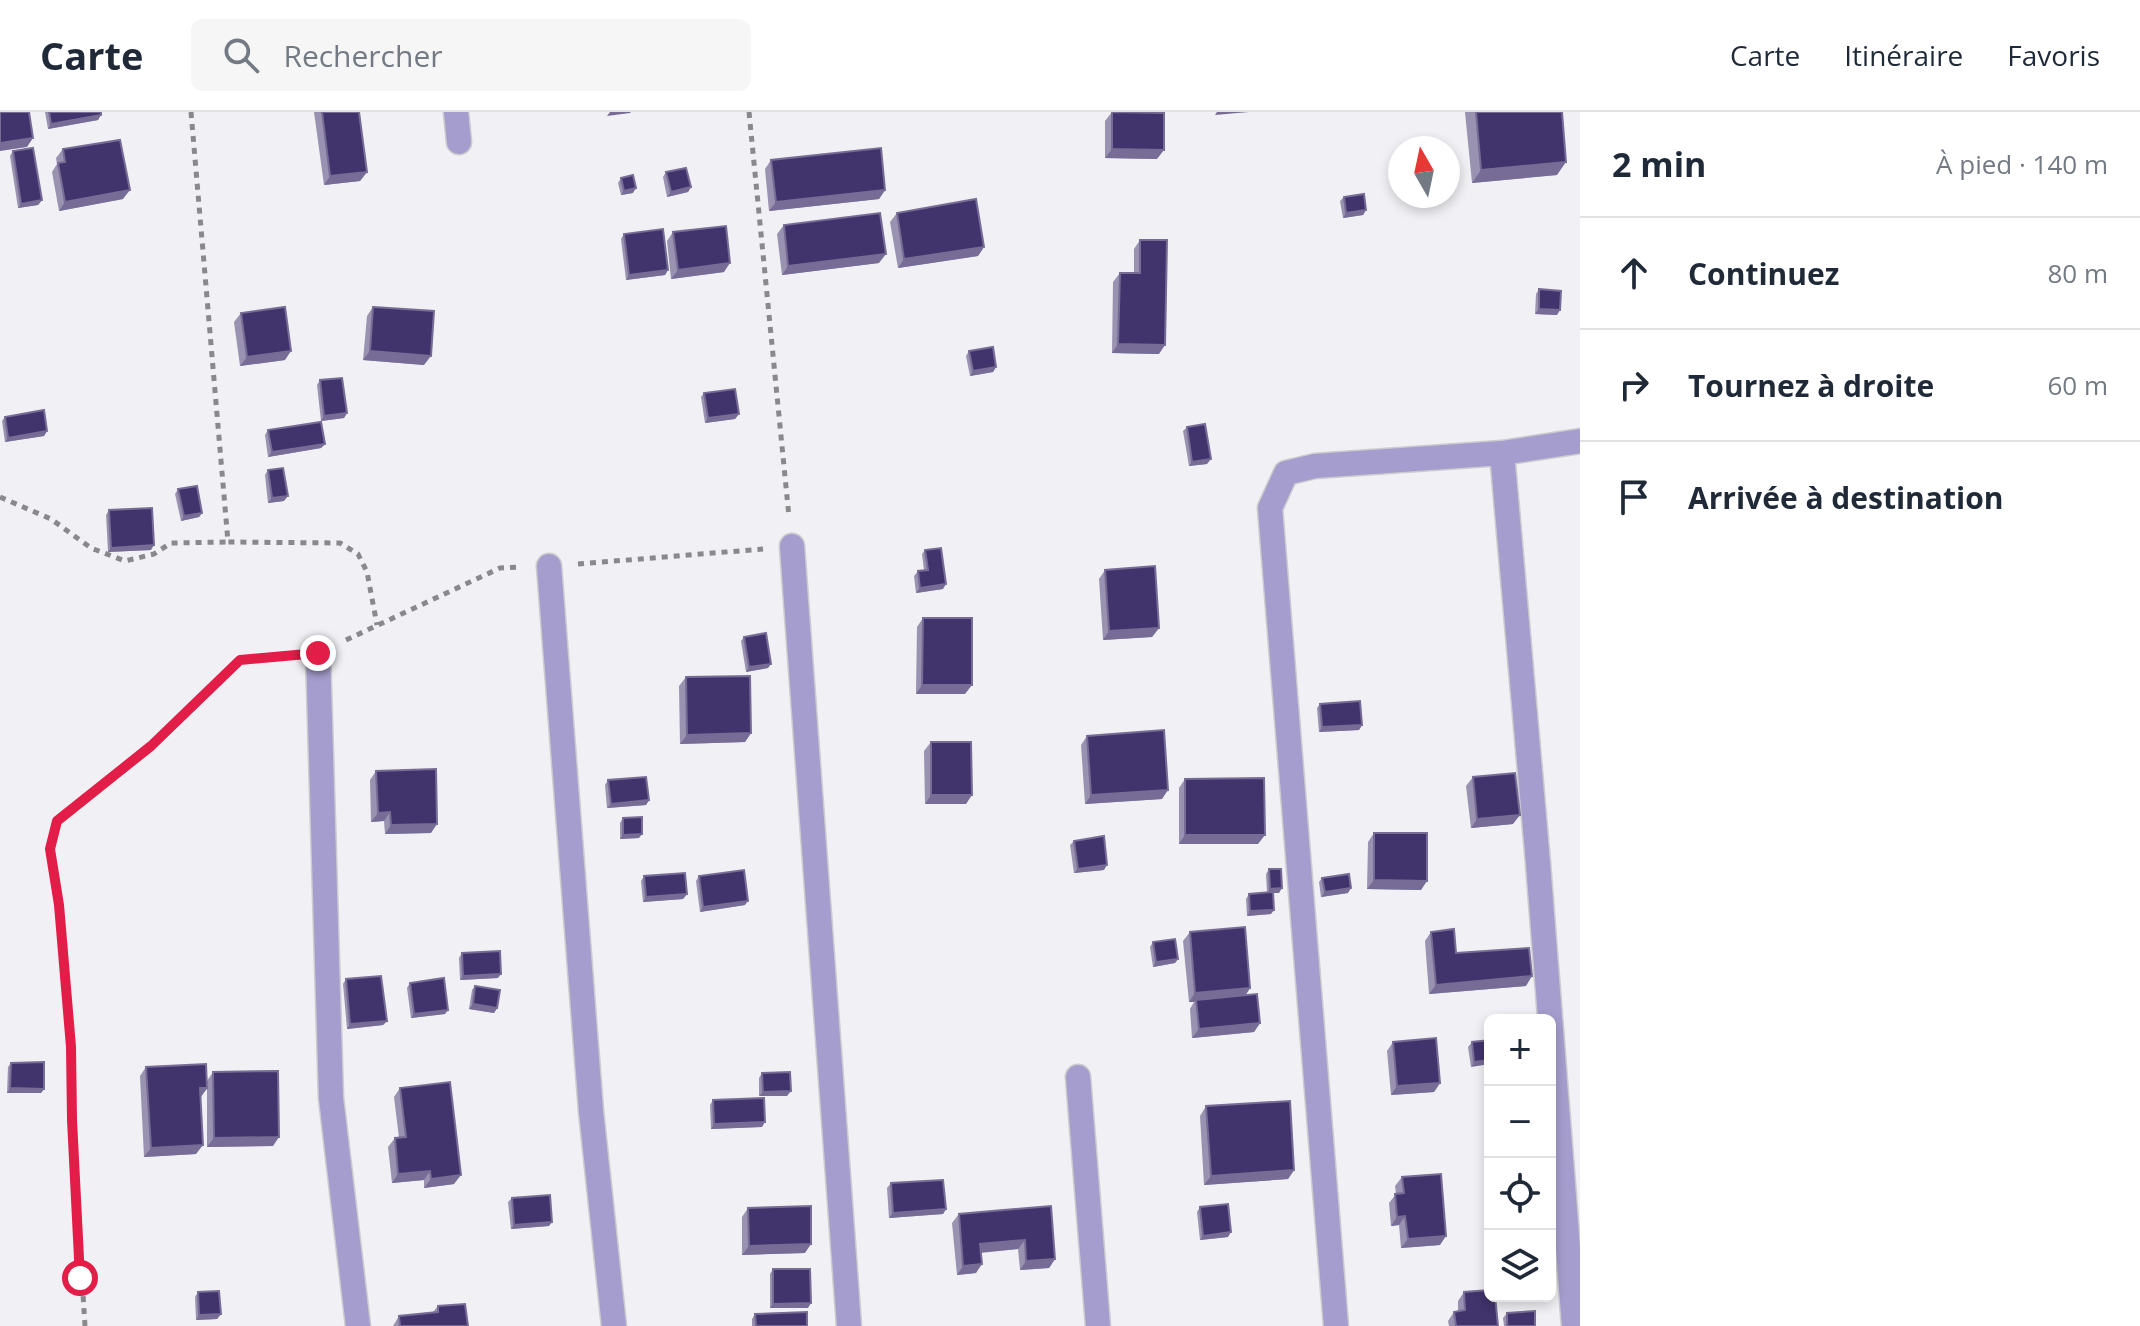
<!DOCTYPE html>
<html lang="fr">
<meta charset="utf-8">
<style>
body{margin:0;font-family:"Open Sans",sans-serif;background:#f6f6f7;color:#1f2937}
.controls{position:absolute;right:24px;bottom:24px;display:grid;overflow:hidden;border-radius:12px;box-shadow:0 4px 12px #0003}
.controls button{width:72px;height:72px;display:grid;place-items:center;padding:0;border:0;border-bottom:2px solid #e0e1e3;background:#fff;color:#1f2937;font:40px sans-serif}
.compass{position:absolute;left:1388px;top:24px;width:72px;height:72px;border-radius:50%;background:#fff;box-shadow:0 4px 12px #0003;rotate:351deg}
.stop{position:absolute;width:24px;height:24px;margin:-18px;border:6px solid #e11d48;border-radius:50%;background:#fff}
.stop.end{background:#e11d48;border-color:#fff;box-shadow:0 2px 8px #0008}
.list{margin:0;padding:0;list-style:none}
h2{display:flex;justify-content:space-between;align-items:center;height:104px;margin:0;padding:0 32px;font-size:34px}
h2 small{font-size:26px;font-weight:400;color:#747a83}
.list li{display:grid;grid-template-columns:52px 1fr auto;gap:24px;align-items:center;box-sizing:border-box;height:112px;padding:0 32px;border-top:2px solid #e0e1e3}
.list b{display:block;font-size:30px;white-space:nowrap}
.list em{font-size:26px;font-style:normal;color:#747a83}
.icon{flex:none;width:44px;height:44px;fill:none;stroke:currentColor;stroke-width:2;stroke-linecap:round;stroke-linejoin:round}
.map{position:relative;flex:none;width:1580px;height:1214px;overflow:hidden}
header{display:flex;align-items:center;gap:48px;box-sizing:border-box;height:112px;padding:0 40px;background:#fff;border-bottom:2px solid #e0e1e3}
header strong{font-size:38px}
nav{display:flex;gap:44px;margin-inline-start:auto;font-size:28px}
.search{width:560px;height:72px;background:#f6f6f7;display:flex;align-items:center;gap:20px;box-sizing:border-box;padding:0 28px;border-radius:12px;color:#747a83;font-size:30px}
main{display:flex}
aside{flex:1;background:#fff}
.map>svg:first-child{display:block}
</style>
<header>
<strong>Carte</strong>
<div class="search"><svg class="icon" aria-label="search" viewBox="0 0 24 24"><circle cx="10" cy="10" r="6"/><path d="M15 15l6 6"/></svg>Rechercher</div>
<nav><a>Carte</a><a>Itinéraire</a><a>Favoris</a></nav>
</header>
<main>
<div class="map">
<svg width="1580" height="1214" viewBox="0 0 1580 1214">
<rect width="100%" height="100%" fill="#f1f1f5"/>
<g fill="none" stroke-linecap="round" stroke-linejoin="round">
<g stroke="#ccccd0" stroke-width="27">
<path id="minor" d="M456,0l3,30
M1502,341l36,410 36,463
M792,434l57,780
M549,454l42,545 23,215
M318,541l13,445 27,228
M1078,965l20,249
M1336,1214l-66,-818 16,-35 29,-7 187,-13 78,-12"/>
</g>
<path stroke="#89898c" stroke-width="5" stroke-dasharray="6 6" stroke-linecap="butt" d="M191,0l37,430 112,1 18,11 9,18 10,53
M749,0l40,405
M0,385l51,22 40,29 34,13 29,-7 17,-11 57,-1
M578,452l185,-15
M346,528l154,-72 20,-1
M85,1214l-13,-206 -1,-73 -12,-142 -9,-56 7,-28 94,-75 89,-86 47,-4"/>
<use href="#minor" stroke="#a59dcd" stroke-width="24"/>
</g>
<path fill="#9992b0" d="M45,0h56l-3,8 -50,9z
M314,0h45l8,60 -7,9 -36,4z
M1112,0l45,47 -52,-1v-37z
M1465,0h97l-5,63 -85,8z
M63,37l60,50 -64,12 -7,-39 5,-8 -1,-6z
M13,39l29,49 -4,5 -20,3 -8,-52z
M771,48l114,30 -6,9 -110,12 -4,-42z
M666,60l25,15 -3,5 -21,5 -4,-20z
M621,66l12,15 -12,2 -3,-12z
M1344,85l22,13 -3,5 -20,3 -3,-17z
M897,101l87,34 -6,9 -80,12 -8,-46z
M784,113l95,38 -97,12 -5,-41z
M673,120l51,40 -53,7 -4,-38z
M624,122l44,36 -3,5 -39,5 -5,-41z
M1140,128l19,114 -47,-1 1,-71 7,-9h14v-24z
M1539,177l18,26 -22,-1 1,-20z
M373,195l51,58 -61,-5 4,-44z
M241,201l44,47 -45,6 -6,-44z
M969,239l27,16 -3,5 -23,4 -4,-20z
M320,268l27,33 -3,5 -23,3 -4,-36z
M704,281l35,21 -4,5 -30,4 -4,-26z
M5,305l42,14 -3,5 -39,6 -3,-21z
M1187,315l20,37 -18,2 -6,-35z
M268,318l57,14 -4,4 -53,9 -3,-22z
M268,358l16,31 -16,2 -3,-28z
M178,377l24,24 -3,4 -18,4 -6,-27z
M109,398l42,40 -43,2 -2,-37z
M925,438l18,39 -27,4 -2,-17 4,-5 6,-1 -2,-16z
M1105,458l54,58 -7,9 -49,3 -4,-61z
M923,506l42,76h-49l1,-67z
M744,525l24,31 -22,4 -5,-31z
M686,565l65,56 -6,9 -65,2 -1,-58z
M1320,592l42,21 -3,5 -40,2 -2,-24z
M1087,624l75,63 -77,5 -4,-59z
M931,630l35,62h-41l-1,-53z
M376,659l55,62 -46,1 -1,-13 -13,1 -1,-42z
M1473,665l40,47 -42,4 -5,-42z
M1185,667l73,65h-79v-56z
M608,668l41,20 -3,5 -39,3 -2,-23z
M623,706l16,20 -19,1v-16z
M1374,721l47,57 -54,-1 1,-47z
M1074,729l30,29 -30,3 -4,-28z
M1269,757l10,24h-6l-2,21 -24,2 -1,-17 3,-5 18,-1 -1,-19z
M644,764l43,18 -4,5 -40,3 -2,-21z
M699,764l46,29 -45,7 -4,-31z
M1322,766l26,15 -27,4 -2,-15z
M1190,820l60,56 -4,7 14,28 -6,9 -62,6 -2,-29 4,-7h-5l-6,-61z
M1431,820l25,21 70,33 -97,8 -4,-53z
M1153,830l25,17 -3,4 -22,4 -3,-20z
M462,841l36,25 -38,2 -1,-22z
M346,867l41,42 -4,4 -36,4 -4,-45z
M410,871l35,31 -34,4 -4,-30z
M475,874l22,22 -3,5 -25,-4 3,-19z
M1490,928l-19,27 -3,-20 4,-5z
M1393,930l47,41 -6,9 -43,3 -4,-44z
M11,951l33,26 -3,4h-34l1,-26z
M146,955l61,14 6,-9 60,74 -66,1v-58l-7,8 -4,57 -52,3 -4,-81z
M762,961l25,23h-28v-18z
M400,976l54,96 -30,4v-8l-32,3 -4,-36 7,-9h4l-5,-41z
M713,988l49,27 -51,2 -1,-24z
M1206,994l88,64 -6,9 -84,6 -4,-69z
M1402,1065l38,68 -39,3 -2,-23 -8,1 -2,-23 7,-9 -1,-8z
M891,1071l55,26 -3,5 -54,4 -2,-30z
M512,1086l37,28 -38,3 -3,-27z
M1051,1094l4,53 -6,9 -29,2 -2,-21 -37,4 -5,20 -19,2 -5,-52 7,-9z
M1200,1095l28,30 -28,3 -3,-28z
M748,1096l57,45 -63,2v-38z
M773,1157l35,39h-38v-34z
M198,1180l23,22 -4,5 -21,1 -1,-23z
M1464,1180l34,34h-49l-1,-5 6,-9 4,-1v-10z
M438,1194l30,20h-75l6,-10 34,-4z
M1507,1201l28,13h-31l-1,-8z
M755,1202l52,12h-55v-7z"/>
<path fill="#766c95" d="M610,0h21l-1,1 -23,3z
M1217,0h32l-34,3z
M101,3l-3,5 -50,9 3,-5z
M33,26l-6,9 -27,4v-8z
M1112,37l52,1 -7,9 -52,-1z
M1566,50l-9,13 -85,8 9,-13z
M367,60l-7,9 -36,4 6,-9z
M691,75l-3,5 -21,5 4,-5z
M636,76l-3,5 -12,2 3,-4z
M130,78l-7,9 -64,12 6,-9z
M885,78l-6,9 -110,12 7,-9z
M42,88l-4,5 -20,3 3,-4z
M1366,98l-3,5 -20,3 3,-5z
M984,135l-6,9 -80,12 6,-9z
M886,142l-7,9 -97,12 6,-9z
M730,151l-6,9 -53,7 7,-9z
M668,158l-3,5 -39,5 3,-5z
M1539,197l21,1 -3,5 -22,-1z
M1118,232l47,1 -6,9 -47,-1z
M291,239l-6,9 -45,6 7,-9z
M370,239l61,5 -7,9 -61,-5z
M996,255l-3,5 -23,4 3,-5z
M347,301l-3,5 -23,3 3,-5z
M739,302l-4,5 -30,4 3,-5z
M47,319l-3,5 -39,6 3,-4z
M325,332l-4,4 -53,9 4,-5z
M1211,347l-4,5 -18,2 3,-4z
M288,384l-4,5 -16,2 4,-5z
M202,401l-3,4 -18,4 3,-5z
M154,433l-3,5 -43,2 3,-4z
M946,472l-3,5 -27,4 4,-5z
M1159,516l-7,9 -49,3 6,-9z
M771,552l-3,4 -22,4 3,-5z
M922,573h50l-7,9h-49z
M1362,613l-3,5 -40,2 3,-5z
M751,621l-6,9 -65,2 7,-9z
M1168,678l-6,9 -77,5 6,-9z
M931,683h41l-6,9h-41z
M649,688l-3,5 -39,3 4,-4z
M390,700l-6,9 -13,1 7,-9z
M1520,703l-7,9 -42,4 6,-9z
M437,712l-6,9 -46,1 6,-9z
M642,722l-3,4 -19,1 3,-4z
M1185,723h80l-7,9h-79z
M1107,753l-3,5 -30,3 4,-4z
M1374,768l53,1 -6,9 -54,-1z
M1282,776l-3,5h-12l3,-4z
M1351,776l-3,5 -27,4 4,-5z
M687,782l-4,5 -40,3 3,-5z
M748,789l-3,4 -45,7 3,-5z
M1274,798l-3,4 -24,2 3,-5z
M1178,847l-3,4 -22,4 3,-5z
M501,862l-3,4 -38,2 3,-4z
M1532,864l-6,10 -97,8 7,-9z
M1250,876l-6,9 -48,3 -2,2h-5l6,-9z
M473,892l24,4 -3,5 -25,-4z
M448,898l-3,4 -34,4 3,-4z
M387,909l-4,4 -36,4 3,-5z
M1260,911l-6,9 -62,6 7,-9z
M1490,948v4l-19,3 3,-5z
M1440,971l-6,9 -43,3 6,-9z
M10,976l34,1 -3,4h-34z
M200,976h7l-6,9h-8z
M791,979l-4,5h-28l4,-4z
M765,1010l-3,5 -51,2 3,-5z
M279,1025l-6,9 -66,1 7,-9z
M203,1033l-7,9 -52,3 7,-9z
M1294,1058l-6,9 -84,6 7,-9z
M430,1059l-6,9 -32,3 6,-9z
M461,1063l-7,9 -30,4 7,-9z
M946,1097l-3,5 -54,4 4,-5z
M1405,1104l-6,9 -8,1 6,-9z
M552,1110l-3,4 -38,3 3,-4z
M1231,1120l-3,5 -28,3 3,-4z
M1446,1124l-6,9 -39,3 7,-9z
M1025,1128l-7,9 -44,4 6,-9z
M811,1132l-6,9 -63,2 7,-9z
M1055,1147l-6,9 -29,2 6,-9z
M982,1152l-6,9 -19,2 6,-9z
M811,1191l-3,5h-38l3,-4z
M221,1202l-4,5 -21,1 3,-5z"/>
<path fill="#41336c" stroke="#766c95" stroke-width="2" d="M0,0h29l4,26 -33,5z
M49,0h52v3l-50,9z
M322,0h37l8,60 -37,4z
M1112,0l52,1v37l-52,-1z
M1476,0h86l4,50 -85,8z
M120,28l10,50 -65,12 -7,-39 7,-1 -2,-13z
M33,36l9,52 -21,4 -8,-53z
M881,36l4,42 -109,12 -5,-42z
M686,56l5,19 -20,5 -5,-20z
M633,63l3,13 -12,3 -3,-13z
M1364,82l2,16 -20,3 -2,-16z
M976,87l8,48 -80,12 -7,-46z
M880,101l6,41 -98,12 -4,-41z
M726,114l4,37 -52,7 -5,-38z
M663,117l5,41 -39,5 -5,-41z
M1140,128h27l-2,105 -47,-1 2,-71h20z
M1539,177l22,2 -1,19 -21,-1z
M285,195l6,44 -44,6 -6,-44z
M373,195l61,4 -3,45 -61,-5z
M993,235l3,20 -23,4 -4,-20z
M342,266l5,35 -23,3 -4,-36z
M735,277l4,25 -31,4 -4,-25z
M44,298l3,21 -39,7 -3,-21z
M321,310l4,22 -53,8 -4,-22z
M1205,312l6,35 -19,3 -5,-35z
M283,356l5,28 -16,2 -4,-28z
M197,374l5,27 -18,3 -6,-27z
M152,396l2,37 -43,3 -2,-38z
M941,436l5,36 -26,4 -2,-17 10,-1 -3,-20z
M1155,454l4,62 -50,3 -4,-61z
M923,506h49v67h-50z
M766,521l5,31 -22,3 -5,-30z
M750,564l1,57 -64,2 -1,-58z
M1360,589l2,24 -40,2 -2,-23z
M1164,618l4,60 -77,5 -4,-59z
M931,630h40l1,53h-41z
M436,657l1,55 -46,1 -1,-13 -12,1 -2,-42z
M1515,661l5,42 -43,4 -4,-42z
M646,665l3,23 -38,4 -3,-24z
M1264,666l1,57h-80v-56z
M642,705v17l-19,1v-17z
M1374,721h53v48l-53,-1z
M1104,724l3,29 -29,4 -4,-28z
M1269,757h12l1,19 -12,1z
M744,758l4,31 -45,6 -4,-31z
M685,761l2,21 -41,3 -2,-21z
M1349,762l2,14 -26,4 -3,-14z
M1273,780l1,18 -24,1 -1,-17z
M1245,815l5,61 -55,5 -5,-61z
M1454,817l2,24 73,-5 3,28 -96,9 -5,-53z
M1175,827l3,20 -22,3 -3,-20z
M500,839l1,23 -38,2 -1,-23z
M381,864l6,45 -37,3 -4,-45z
M444,866l4,32 -34,4 -4,-31z
M475,874l25,4 -3,18 -24,-4z
M1257,882l3,29 -61,6 -3,-29z
M1436,926l4,45 -43,3 -4,-44z
M1490,928v20l-16,2 -2,-20z
M44,950v27l-34,-1 1,-25z
M206,952l1,24h-7l3,57 -52,3 -5,-81z
M278,959l1,66 -65,1 -1,-66z
M790,960l1,19 -28,1 -1,-19z
M450,970l11,93 -30,4 -1,-8 -32,3 -3,-36 11,-1 -6,-49z
M764,986l1,24 -51,2 -1,-24z
M1290,989l4,69 -83,6 -5,-70z
M1441,1062l5,62 -38,3 -3,-23 -8,1 -2,-23 9,-1 -2,-16z
M943,1068l3,29 -53,4 -2,-30z
M550,1083l2,27 -38,3 -2,-27z
M1228,1092l3,28 -28,4 -3,-29z
M811,1094v38l-62,2 -1,-38z
M1051,1094l4,53 -29,2 -1,-21 -45,4 2,20 -19,2 -4,-52z
M773,1157h37l1,34 -38,1z
M1490,1178v6h5l3,30h-42l-2,-14 11,-2 -1,-18z
M219,1179l2,23 -22,1 -1,-23z
M465,1192l3,22h-68l-1,-10 39,-4v-6z
M1535,1199v15h-28v-13z
M807,1200v14h-51l-1,-12z"/>
<g fill="none" stroke-linecap="round" stroke-linejoin="round">
<path stroke="#e11d48" stroke-width="10" d="M80,1166l-8,-158 -1,-73 -12,-142 -9,-56 7,-28 94,-75 89,-86 78,-7"/>
</g>
</svg>
<div class="controls">
<button>+</button>
<button>−</button>
<button><svg class="icon" aria-label="locate" viewBox="0 0 24 24"><circle cx="12" cy="12" r="6"/><path d="M12 2v4M12 18v4M2 12h4M18 12h4"/></svg></button>
<button><svg class="icon" aria-label="layers" viewBox="0 0 24 24"><path d="M12 4l9 5-9 5-9-5zM3 14l9 5 9-5"/></svg></button>
</div>
<svg class="compass" viewBox="-18 -18 36 36"><path d="M0-13l5 13h-10z" fill="#e53935"/><path d="M0 13l5-13h-10z" fill="#747a83"/></svg>
<div class="stop" style="left:80px;top:1166px"></div>
<div class="stop end" style="left:318px;top:541px"></div>
</div>
<aside>
<h2>2 min<small>À pied · 140 m</small></h2>
<ul class="list">
<li><svg class="icon" aria-label="ahead" viewBox="0 0 24 24"><path d="M12 20V5M6 11l6-6 6 6"/></svg><div><b>Continuez</b></div><em>80 m</em></li>
<li><svg class="icon" aria-label="right" viewBox="0 0 24 24"><path d="M7 20v-9h11M14 6l5 5-5 5"/></svg><div><b>Tournez à droite</b></div><em>60 m</em></li>
<li><svg class="icon" aria-label="arrive" viewBox="0 0 24 24"><path d="M6 21V4h12l-3 4 3 4H6"/></svg><div><b>Arrivée à destination</b></div></li>
</ul>
</aside>
</main>
